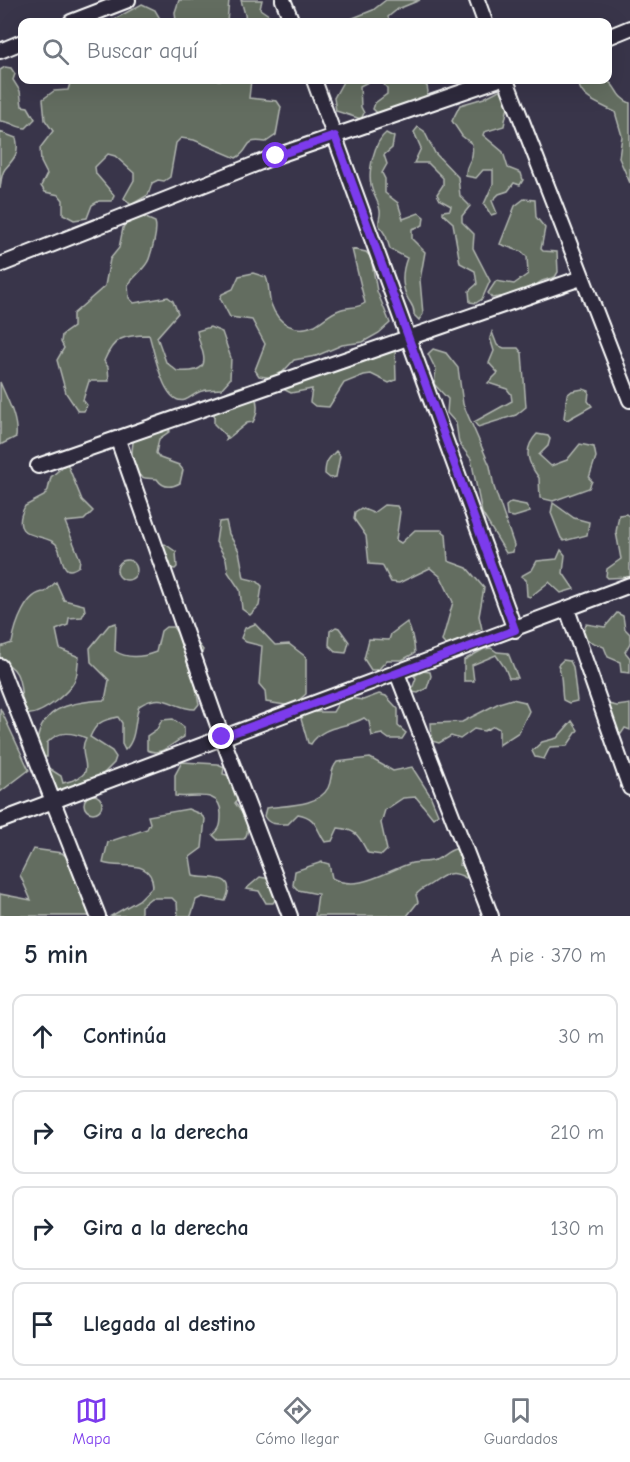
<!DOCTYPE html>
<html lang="es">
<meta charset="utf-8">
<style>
body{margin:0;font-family:"Comic Neue",sans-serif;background:#f2f2f3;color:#1f2937}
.stop{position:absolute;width:18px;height:18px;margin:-14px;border:4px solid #7c3aed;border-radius:50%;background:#fff}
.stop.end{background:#7c3aed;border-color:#fff;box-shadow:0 2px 6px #0008}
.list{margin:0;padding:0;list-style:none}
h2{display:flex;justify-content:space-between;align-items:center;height:78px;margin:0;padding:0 24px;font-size:26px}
h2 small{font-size:20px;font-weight:400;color:#747a83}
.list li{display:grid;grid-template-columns:39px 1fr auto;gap:18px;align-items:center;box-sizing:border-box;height:84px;margin:0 12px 12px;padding:0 12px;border:2px solid #e0e1e3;border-radius:12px}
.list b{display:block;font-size:22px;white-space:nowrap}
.list em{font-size:20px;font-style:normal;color:#747a83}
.icon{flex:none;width:33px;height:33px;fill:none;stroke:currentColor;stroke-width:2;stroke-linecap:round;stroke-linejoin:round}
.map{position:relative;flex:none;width:630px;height:916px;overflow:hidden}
.search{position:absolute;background:#fff;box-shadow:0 6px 24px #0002;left:18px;right:18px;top:18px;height:66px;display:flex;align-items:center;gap:15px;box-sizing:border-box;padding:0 21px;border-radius:12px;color:#747a83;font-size:22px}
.sheet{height:462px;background:#fff}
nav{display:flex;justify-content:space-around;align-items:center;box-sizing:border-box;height:84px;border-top:2px solid #e0e1e3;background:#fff;font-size:16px;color:#747a83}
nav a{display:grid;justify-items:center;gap:3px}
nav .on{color:#7c3aed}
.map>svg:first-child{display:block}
</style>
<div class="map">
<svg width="630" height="916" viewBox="0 0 630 916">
<rect width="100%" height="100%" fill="#39354a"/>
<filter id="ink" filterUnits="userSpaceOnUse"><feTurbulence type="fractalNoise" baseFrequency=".0167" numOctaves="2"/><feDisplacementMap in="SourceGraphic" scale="12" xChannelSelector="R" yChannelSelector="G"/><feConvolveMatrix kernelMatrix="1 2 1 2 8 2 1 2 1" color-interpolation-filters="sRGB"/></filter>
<g filter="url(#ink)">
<path fill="#636d61" stroke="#b1b6b0" stroke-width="1.5" d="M179,0h50l-2,22h-51l-1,-10z
M241,0h21l-2,9 19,13h-32z
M386,0h34l-22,9 -10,8 2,5h-47l30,-12z
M142,4l13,6 7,12h-53z
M5,67l6,1 4,6 -2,6 7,11 2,15 6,1 7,12 -9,9c-10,0 -15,-7 -26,-7v-51z
M71,80h180l-2,18 28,3 4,6 -5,28 -10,7c-25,-4 -13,7 -30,16l-42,-18 -13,-2 -5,5 -6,34 -6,4 -6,-1 -6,3 -4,12 -17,10 -7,-7 10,-18v-7l-19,-17 -7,-2 -13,13 1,7 18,21 -2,6h-13l-7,4 -5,13 -13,2 -11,-6v-14l-4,-5 -14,-3 -4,-6 6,-12 -6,-12 -1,-14 13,-17 -8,-11 -2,-21 11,-8 14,-1z
M344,80h28l-12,6 1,21 3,6 -3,6 -25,-8 -2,-13z
M380,80h37l10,6 1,6 -11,24c-13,3 -35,4 -44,-7l2,-6 12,-9v-6z
M578,80c9,-1 21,-3 29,1 11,5 7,15 23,22v80l-11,-25 3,-22 -7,-24c-15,-8 -36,-13 -37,-32z
M501,89h4l4,12 -5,25 -20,6 -1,3 20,17 5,16 13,5 2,7 -3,5 -6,-2 -6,8 -9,3 -7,7 5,12 -6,2 -7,-11 9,-20v-14h-10l-7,8 -10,-2c-2,-13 9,-13 6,-32l-10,-8 -10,-15 8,-16 24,-7z
M418,127l6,4 11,22 23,24 2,19 10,10 -8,10v6l12,12 -1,14 17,33 -8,18 -6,4 -6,-1 -1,-11 8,-7 -2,-13 -15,-8 -7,-40 -10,-9v-3l7,-1 1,-4 -11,-6 -3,-6 6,-9v-7l-15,-15h-14l7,-15 -7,-16z
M0,132l16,6c4,15 -2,21 -11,31 -4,5 -4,14 -5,20z
M386,133l8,4 -2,11 -8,7 3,9 -5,9 3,6v14l13,10 5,16 16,-6 5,4 -1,8 -11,4v10l13,13 -5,28 3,34 -4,6 -5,-5c1,-9 -4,-11 -7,-18 -6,-13 -5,-26 0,-39l-17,-9 -4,-13 -7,-11c-1,-5 2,-10 1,-14 -1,-10 -8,-17 -9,-26 -3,-14 3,-43 15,-52z
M524,199l11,1 1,17 9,11 -4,21 2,2 14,1 1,20 -3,5 -13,4 -20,13 -30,4 -4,-5 8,-12 18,3 14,-10 -1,-17 -5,-5 -22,-8 15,-38z
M139,215l16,7c3,8 -3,28 -6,37 -3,9 -16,18 -21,26l1,13 5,5 34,-6 5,4 5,12 -21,24 9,25 11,9c42,3 23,-19 20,-40l13,-4 12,5 9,26 -1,21 -9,10c-6,1 -13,0 -19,2 -6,1 -11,7 -17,9 -22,7 -31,-51 -36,-65 -25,0 -35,2 -45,26l4,6 1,14h-20l-6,19 4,5 -3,6h-6l-12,-18 -9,-33 7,-12 -3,-6 1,-7 11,-8v-13l32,-28 5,-27 9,-11 4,-20 4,-7z
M352,249l14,3 5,5 6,34 13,32 -11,10 -16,9 -21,3 -26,11 -22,4 -15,16 -6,2 -14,-2 -4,-6 10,-26 -13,-24 -22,-3 -10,-19 2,-4 11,-5 6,-13 14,-3 13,4c4,9 2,18 5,27 7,20 24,30 44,21 8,-4 15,-12 24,-15 9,-4 18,-1 26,-7z
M492,332l5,13 7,3h14l4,5 4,54 -10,8 -38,12 -4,-5 38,-21 -1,-7 -4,-5 -19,-6 10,-10 -9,-10 5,-12 -4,-13z
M395,345l1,35 -7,3 -18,-9 -7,1 -20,8 -15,24 -14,-1 -5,-4 2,-13 -21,4 -6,-3v-5z
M433,349l13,4 12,15 5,36 27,62 4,21 20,58 -1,7 -7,1 -24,-40 -11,-54 -12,-16 -3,-20 -9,-10 1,-14 -14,-15 2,-14 -8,-16z
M0,382c7,17 18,36 16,55l-16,8z
M243,386h7c7,11 10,24 3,36l-6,1 -21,17 1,-3 -13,-13c0,-27 3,-30 29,-38z
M583,389l6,2 -1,10 4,5 -25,14 -3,-2 3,-23 5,-4z
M166,426l4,5 -11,8 -3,14 4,5 19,7 4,5 -3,13c-9,5 -17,5 -23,-4 -5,-1 -11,0 -15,-2 -14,-6 -10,-29 -8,-41z
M537,434l11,2 2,3 -2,7 -9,9 12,11 16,-6 13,-16 14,3 2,10 -7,21 3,3 -3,7 -36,13 -13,-3 -1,-20c-11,-15 -17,-28 -2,-44z
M336,451l4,5 -4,21 -6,1 -5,-4c0,-12 3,-15 11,-23z
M67,463l15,37 11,11 -9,9 -19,2 15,37 -1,7c-19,14 -15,-12 -23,-22 -11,-12 -49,-2 -31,-38l19,-10 4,-6 3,-13z
M511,502l15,3 4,7 -16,5 -7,-1 -1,-10z
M553,503l21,15 15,4 -2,13 -23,6 -3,-3 -10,-25z
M384,505l13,1 3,6 -4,28 5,3 14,-13h26l5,4 2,27 19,7 17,20 -5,28 3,13 -13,6 -15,14 -6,-1 -6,-7 11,-39 -12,-25 -11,-9 -31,15 -8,-1 -9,-17 -13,-1 -3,-28 -12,-17 1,-7 6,-4 12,5z
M626,514l4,3v60l-22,1 -2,-2 1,-7 14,-10 -5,-27 3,-17z
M226,521l3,13 10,17 5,27 13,3 5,5 -3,20 -9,9 -8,-6 -2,-19 -12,-18 -2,-13 -10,-17 3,-20z
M165,544l11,8 1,15 -2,2 -7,-1 -6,-23z
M561,550l4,5 -2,18 11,16 -13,4 -12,-11 -19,15 -3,-1 -1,-16 -5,-4 11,-6 5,-9 20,-2z
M117 570a10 10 0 1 1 20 0a10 10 0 1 1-20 0Z
M56,582l8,18 20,5 1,6 -3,6 -13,1 -1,7 -12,5 4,19 19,8c-2,7 -1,14 -3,20 -4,14 -35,39 -49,37 -11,-20 1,-44 -27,-53v-14l12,-4c3,-18 14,-51 33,-51z
M617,613l6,3 2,13 5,5v9l-5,9 5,6v15l-9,-1 -1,-10 -12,-5 -4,-10 -23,-9 5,-14 19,3z
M407,622c5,9 7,20 8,31l-13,7h-15l-9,10h-7l-7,-11 5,-20 20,1 2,-6z
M116,623l-1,28c12,8 28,6 41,1l5,-21 5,-4h7l12,16 13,5 1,-3 4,5 -9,27 5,27 -4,5c-23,0 -30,-19 -56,-3 -5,14 -2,33 -14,44l-3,-6v-21l-4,-6c-16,3 -22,6 -28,20l22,14 4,6 -2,6 -15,15 -13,3 -37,17 -7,-3 3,-21 5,-5 11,7 2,7c42,-9 11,-24 23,-45 -14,-6 -28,-8 -39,5v14h-7l-4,-5c1,-45 33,-50 69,-52l4,-20 -18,-18 -1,-14 19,-23z
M255,624l20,21 14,-1 17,13v37l-14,12 -26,-4 -1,-11 -6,-7 3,-38 -16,-4 -5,-4 4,-10z
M336,627l3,1 10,14 -3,11 -10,-1 -7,-7 1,-14z
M491,648l6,4 11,1 10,25h-9l-4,-10 -9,-13 -24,10 2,16h-10v-21l20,-11z
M563,660l7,1 3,6 4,34 -8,2 -6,-3c-2,-12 0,-23 -5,-35z
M423,671l7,1 1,4 -4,12 -9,5 -7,-1 5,-14 -2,-2z
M379,694l7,2 12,13v17l8,7 -4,6h-13l-7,-5 -10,2 -3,-14 -5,-4c-19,11 -40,6 -53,26l-3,-1 -7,-24 6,-7h26l9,-15 21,3z
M512,699l13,3 4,9 -10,21 -20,13v-16l-5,-3 -10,5 -10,-2 -14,10 -9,-3 -12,7 -7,-2 -1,-18 31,-1 37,-19z
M604,703l13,3 13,-2v26l-5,-2 -4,6 -7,-1z
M0,708l29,62 -29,22z
M173,719l11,8v10c-12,6 -22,20 -37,13v-14l10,-7 5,-9z
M572,721l6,9 -11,16 -17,1 -6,12 -9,-2 -3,-6 10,-9 15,-4z
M370,758l23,13 19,-4 18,28 8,19 -5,4 -17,-21 -13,1 -18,12 -4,13 6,27 -5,5 -14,-2c-9,-15 -9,-23 -30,-25l-6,13 -7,1c-9,-13 -8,-25 -27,-28l-10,10c-10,0 -19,2 -24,-8l2,-8c18,-3 52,-1 62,-20 5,-10 1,-17 9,-26z
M182,762l36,2 6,3 -1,7 21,6 5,5 -14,18c8,10 18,25 9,36l-26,1 -5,-5c8,-6 8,-12 8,-21 0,-27 -31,-15 -46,-18v-21z
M84 804a9 9 0 1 1 18 0a9 9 0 1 1-18 0Z
M188,809l12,5 5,5 -3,29 -12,9 3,19c16,4 46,-4 32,25l-23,-4 -6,3 -5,16h-13l-1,-13 -5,-5h-21l-10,8v10h-30l28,-16 14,-14c-2,-29 -32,-16 -50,-23l5,-21 39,-13 3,-6 -2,-7z
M33,849l29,4 21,18 6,45h-89v-22l31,6 -11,-25z
M455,849l6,3 -2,13 7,1 3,6 -3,6c-16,-9 -22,-3 -35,6 -6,4 -11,5 -15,11l2,7 -11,14h-92l3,-22 -20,-4 -5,-5 2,-14 27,-9 7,2 3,14c26,15 55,-8 80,-15 7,-2 16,0 23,-3 7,-2 12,-9 20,-11z
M260,877l10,2 7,18 -4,6h-7l-7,-12 -13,-2z"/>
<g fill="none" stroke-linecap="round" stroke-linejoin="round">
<g stroke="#fff" stroke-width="18">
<path id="minor" d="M283,0l9,22
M477,0l8,22
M71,22l57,-22
M608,37l22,-9
M0,51l22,-9
M314,80l201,550
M506,80l124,320
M0,265l276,-109 221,-76
M118,440l104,297 68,179
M38,466l543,-188
M567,609l63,179
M0,666l98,250
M397,673l94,243
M0,821l630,-236"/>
</g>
<use href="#minor" stroke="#2f2a3d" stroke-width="14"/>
</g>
</g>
<g fill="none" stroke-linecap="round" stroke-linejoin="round" filter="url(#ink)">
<path stroke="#7c3aed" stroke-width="8" d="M222,737l293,-107 -180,-494 -59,20"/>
</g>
</svg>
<div class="stop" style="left:276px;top:156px"></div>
<div class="stop end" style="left:222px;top:737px"></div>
<div class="search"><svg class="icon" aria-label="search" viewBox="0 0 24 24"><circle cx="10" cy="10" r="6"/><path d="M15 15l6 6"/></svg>Buscar aquí</div>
</div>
<section class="sheet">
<h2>5 min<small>A pie · 370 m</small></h2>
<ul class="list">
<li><svg class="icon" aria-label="ahead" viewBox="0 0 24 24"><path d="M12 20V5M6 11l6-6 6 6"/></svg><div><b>Continúa</b></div><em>30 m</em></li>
<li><svg class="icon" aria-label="right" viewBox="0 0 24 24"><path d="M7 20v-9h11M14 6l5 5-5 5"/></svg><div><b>Gira a la derecha</b></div><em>210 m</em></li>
<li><svg class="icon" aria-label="right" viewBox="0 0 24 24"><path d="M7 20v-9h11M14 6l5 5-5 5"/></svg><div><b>Gira a la derecha</b></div><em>130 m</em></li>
<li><svg class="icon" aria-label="arrive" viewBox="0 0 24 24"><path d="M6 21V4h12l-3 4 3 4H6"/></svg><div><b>Llegada al destino</b></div></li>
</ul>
</section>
<nav>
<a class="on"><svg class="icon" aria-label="map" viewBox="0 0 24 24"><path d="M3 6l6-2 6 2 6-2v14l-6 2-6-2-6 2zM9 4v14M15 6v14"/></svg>Mapa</a>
<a><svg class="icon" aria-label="directions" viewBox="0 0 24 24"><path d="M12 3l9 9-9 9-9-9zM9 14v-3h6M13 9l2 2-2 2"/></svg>Cómo llegar</a>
<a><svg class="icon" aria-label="saved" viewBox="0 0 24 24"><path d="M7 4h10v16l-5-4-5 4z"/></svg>Guardados</a>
</nav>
